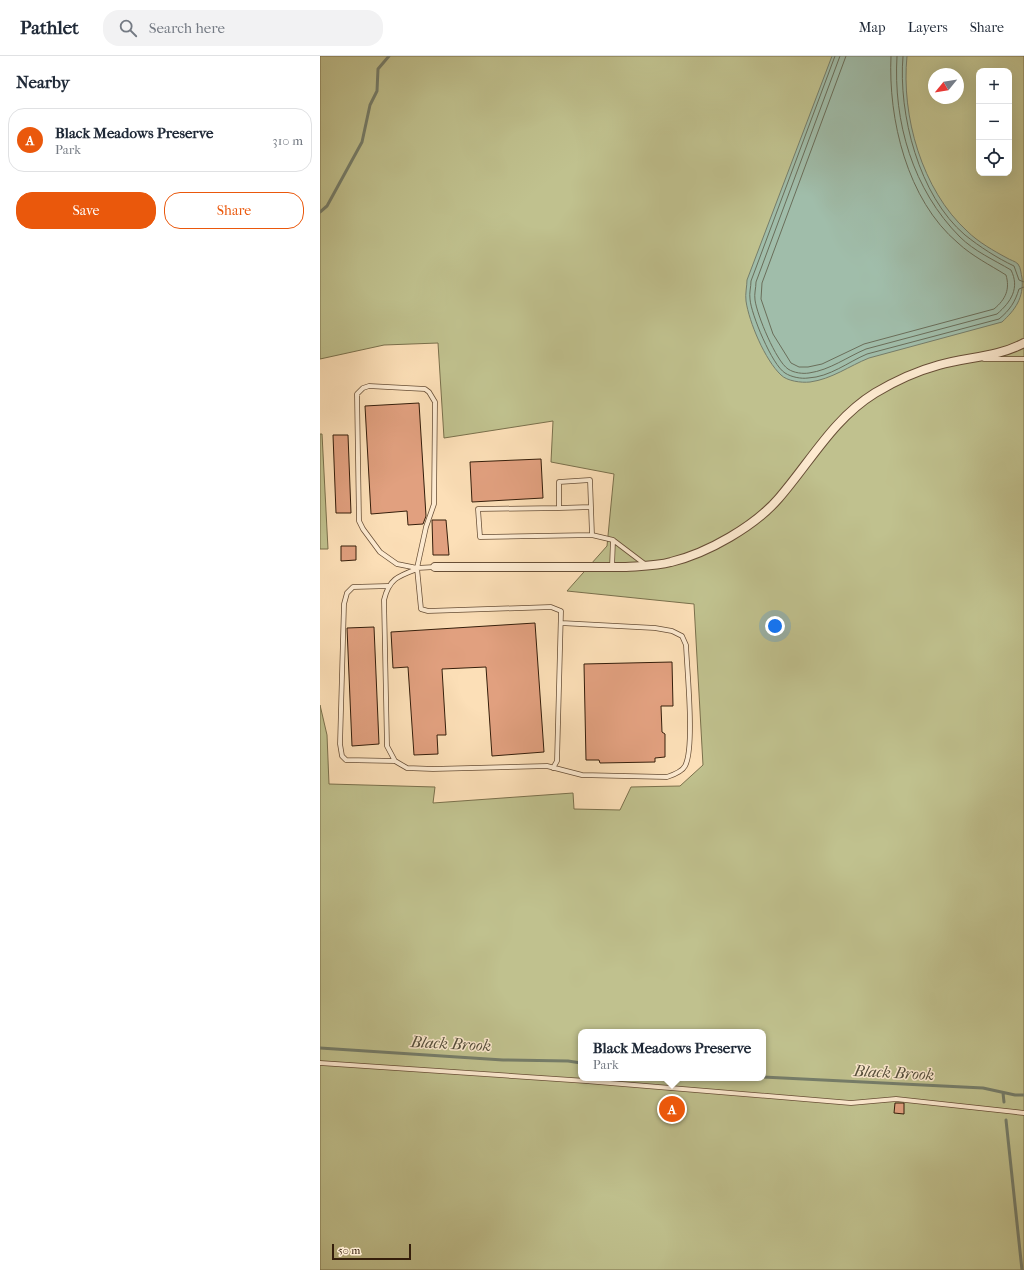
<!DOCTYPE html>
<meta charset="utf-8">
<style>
body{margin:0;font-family:"IM FELL French Canon",serif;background:#f2f2f3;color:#1f2937}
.controls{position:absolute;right:12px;top:12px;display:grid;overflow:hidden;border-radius:8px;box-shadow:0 4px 16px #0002}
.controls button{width:36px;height:36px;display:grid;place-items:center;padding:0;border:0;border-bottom:1px solid #e0e1e3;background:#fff;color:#1f2937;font:20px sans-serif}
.compass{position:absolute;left:608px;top:12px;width:36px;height:36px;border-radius:50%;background:#fff;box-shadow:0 4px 16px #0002;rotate:240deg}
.scale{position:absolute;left:12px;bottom:10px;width:79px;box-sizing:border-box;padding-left:4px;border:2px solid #351e0b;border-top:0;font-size:11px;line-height:14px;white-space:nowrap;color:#351e0b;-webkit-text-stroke:3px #fdead0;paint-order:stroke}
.you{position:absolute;left:455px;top:570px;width:14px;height:14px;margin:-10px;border:3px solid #fff;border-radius:50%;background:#1a73e8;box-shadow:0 0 0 6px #1a73e833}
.badge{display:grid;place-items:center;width:26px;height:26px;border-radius:50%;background:#ea580c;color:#fff;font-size:13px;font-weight:700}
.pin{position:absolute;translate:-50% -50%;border:2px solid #fff;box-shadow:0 1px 4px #0006}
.popup{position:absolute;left:258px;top:973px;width:188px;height:52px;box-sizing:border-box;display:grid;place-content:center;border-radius:8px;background:#fff;filter:drop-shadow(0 1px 3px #0005);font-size:13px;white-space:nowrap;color:#747a83}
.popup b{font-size:15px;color:#1f2937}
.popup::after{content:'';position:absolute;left:50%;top:100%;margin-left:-8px;border:8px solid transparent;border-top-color:#fff}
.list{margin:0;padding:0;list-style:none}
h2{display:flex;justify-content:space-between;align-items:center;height:52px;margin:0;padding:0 16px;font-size:17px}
h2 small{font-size:13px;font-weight:400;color:#747a83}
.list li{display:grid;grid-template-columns:26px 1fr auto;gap:12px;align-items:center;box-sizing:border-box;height:64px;margin:0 8px 8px;padding:0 8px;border:1px solid #e0e1e3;border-radius:16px}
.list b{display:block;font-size:15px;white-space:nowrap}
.list p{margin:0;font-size:13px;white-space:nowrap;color:#747a83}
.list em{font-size:13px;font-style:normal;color:#747a83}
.actions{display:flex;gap:8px;padding:12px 16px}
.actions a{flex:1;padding:9px 0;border:1px solid #ea580c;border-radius:16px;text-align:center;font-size:14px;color:#ea580c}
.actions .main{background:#ea580c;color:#fff}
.icon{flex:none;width:22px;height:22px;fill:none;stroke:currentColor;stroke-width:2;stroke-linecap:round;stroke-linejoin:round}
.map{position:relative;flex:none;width:704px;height:1214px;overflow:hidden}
header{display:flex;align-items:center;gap:24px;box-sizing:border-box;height:56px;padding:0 20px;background:#fff;border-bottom:1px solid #e0e1e3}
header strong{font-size:19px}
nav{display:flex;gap:22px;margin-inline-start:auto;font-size:14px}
.search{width:280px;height:36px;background:#f2f2f3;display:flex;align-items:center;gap:10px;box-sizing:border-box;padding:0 14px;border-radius:16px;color:#747a83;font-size:15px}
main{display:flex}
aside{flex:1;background:#fff}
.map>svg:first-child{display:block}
</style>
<header>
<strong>Pathlet</strong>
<div class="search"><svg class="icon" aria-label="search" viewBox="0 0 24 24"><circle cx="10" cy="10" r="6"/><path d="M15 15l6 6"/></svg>Search here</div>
<nav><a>Map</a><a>Layers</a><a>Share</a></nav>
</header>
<main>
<aside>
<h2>Nearby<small></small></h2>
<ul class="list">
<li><span class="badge">A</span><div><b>Black Meadows Preserve</b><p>Park</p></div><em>310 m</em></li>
</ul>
<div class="actions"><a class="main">Save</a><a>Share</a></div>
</aside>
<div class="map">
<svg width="704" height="1214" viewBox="0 0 704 1214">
<rect width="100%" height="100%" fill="#fcdfb7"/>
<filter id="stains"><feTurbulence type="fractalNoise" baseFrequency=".005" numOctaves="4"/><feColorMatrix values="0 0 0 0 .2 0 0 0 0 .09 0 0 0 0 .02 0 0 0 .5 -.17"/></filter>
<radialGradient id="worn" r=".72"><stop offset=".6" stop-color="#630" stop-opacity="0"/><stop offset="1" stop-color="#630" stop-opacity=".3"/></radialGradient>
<path fill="#c0c18e" stroke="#7a704c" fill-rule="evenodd" d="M0,0h704v1214h-704v-565l7,30 2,49 106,3 -2,16 140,-10 1,16 46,1 11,-23 49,-1 23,-21 -9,-161 -127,-13 40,-45 7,-72 -63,-12 2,-41 -109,17 -6,-95 -54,2 -64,14zM659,15h30v102h-30zM614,18h24v24h-24zM261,976h182v46h-182z
M0,378h2l6,115h-8z"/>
<path fill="#a0bdaa" stroke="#757d6a" d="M512,0h75c-6,60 15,134 60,175 11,11 27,20 40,27 3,2 8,3 11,6 3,4 3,10 4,14 2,20 -7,32 -20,44l-133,36c-20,8 -37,21 -59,24 -9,1 -23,-1 -29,-7 -16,-15 -32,-53 -35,-74 -1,-7 1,-15 1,-21z"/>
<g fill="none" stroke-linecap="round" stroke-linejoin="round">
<path stroke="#6a6e5a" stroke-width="1" d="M515,0l-84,225c0,6 -2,12 -1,18 1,15 22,66 35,74 6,4 16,6 23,5 22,-1 40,-16 59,-24l132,-35c11,-9 16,-17 20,-30l5,-2
M520,0l-84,226c0,6 -2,12 -1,18 2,15 21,61 33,69 6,4 15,5 21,4 21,-3 38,-16 57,-24l131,-35c14,-12 23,-26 14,-44 -17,-10 -37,-19 -51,-33 -47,-47 -67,-115 -63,-181
M526,0l-84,227 -1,16 12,35 18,29 8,4h9l14,-3 42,-20 130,-35c12,-10 16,-20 12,-34 -16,-10 -34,-19 -48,-32 -51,-43 -70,-124 -67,-187
M583,0c-5,58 16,140 62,179 15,12 32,23 49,31l5,14 5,2"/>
<path stroke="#757d6a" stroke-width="3" d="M0,156l7,-6 35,-64 8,-37 7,-14 1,-22 11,-13
M0,992l183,12 65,1 13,2
M443,1021l220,11 32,7h9
M683,1037l1,9
M686,1064l16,150"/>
</g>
<path fill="#e1a07f" stroke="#351e0b" d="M99,347l7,113 -3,8 -15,1 -1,-14 -36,3 -6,-108z
M13,379h15l3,78h-15z
M221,403l2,39 -71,4 -2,-40z
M112,464h14l3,35h-16z
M21,490h15v14l-15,1z
M215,567l9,129 -52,4 -6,-89 -44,2 4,66h-9l1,19 -24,1 -6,-88 -15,1 -2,-36z
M54,571l5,117 -27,2 -5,-118z
M352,606l1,44h-12l1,26 3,2v23l-10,1v4l-55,1 -1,-3h-13l-2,-96z
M575,1047h9v11l-10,-1z"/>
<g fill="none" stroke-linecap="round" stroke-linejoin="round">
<g stroke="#674e36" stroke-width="5.5">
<path id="lane" d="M664,303h40
M239,452l32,-1
M272,479l-2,-55 -31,2v26l-81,1 2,28 112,-2 21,5
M115,511l-18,1 -20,-4 -17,-12 -17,-23 -4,-8 -2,-127 6,-6 6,-2 56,3 4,3 6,10 -1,102 -8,23 -9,41 4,41 7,2 123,-4 10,4 -4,150 -4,7
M292,511l1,-27 33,25
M97,513c-19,7 -28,10 -33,31l3,146 8,15 12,7 26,1 114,-3 35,9 85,2c6,-2 15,-5 18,-11 10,-18 2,-96 1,-121l-4,-9 -10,-5 -17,-3 -94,-5
M68,530l-35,1 -6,6 -3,11 -4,140 2,12 4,4 49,1
M0,1007l266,18 265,22 45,-4 128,14"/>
</g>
<g stroke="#674e36" stroke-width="10">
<path id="street" d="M115,511h191c15,-1 31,-1 45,-5 37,-9 84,-36 108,-64 32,-37 54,-79 96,-105 20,-12 42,-22 64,-28 28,-8 59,-8 85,-22"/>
</g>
<use href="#lane" stroke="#fdead0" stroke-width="4"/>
<use href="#street" stroke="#fdead0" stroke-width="8"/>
</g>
<g text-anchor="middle" stroke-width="3" stroke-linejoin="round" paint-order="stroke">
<g font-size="16" font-style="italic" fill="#554e3b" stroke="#fdead0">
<text transform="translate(131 987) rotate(3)" y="6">Black Brook</text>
<text transform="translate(574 1016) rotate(3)" y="6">Black Brook</text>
</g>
</g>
<rect width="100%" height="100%" filter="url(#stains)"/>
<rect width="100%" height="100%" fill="url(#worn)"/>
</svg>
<div class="controls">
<button>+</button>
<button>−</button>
<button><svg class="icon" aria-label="locate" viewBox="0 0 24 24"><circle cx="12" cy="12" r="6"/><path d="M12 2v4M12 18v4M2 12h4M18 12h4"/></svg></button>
</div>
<svg class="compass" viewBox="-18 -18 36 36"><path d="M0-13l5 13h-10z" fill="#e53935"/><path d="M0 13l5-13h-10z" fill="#747a83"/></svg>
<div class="scale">50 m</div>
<div class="you"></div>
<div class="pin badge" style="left:352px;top:1053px">A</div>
<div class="popup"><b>Black Meadows Preserve</b>Park</div>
</div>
</main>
